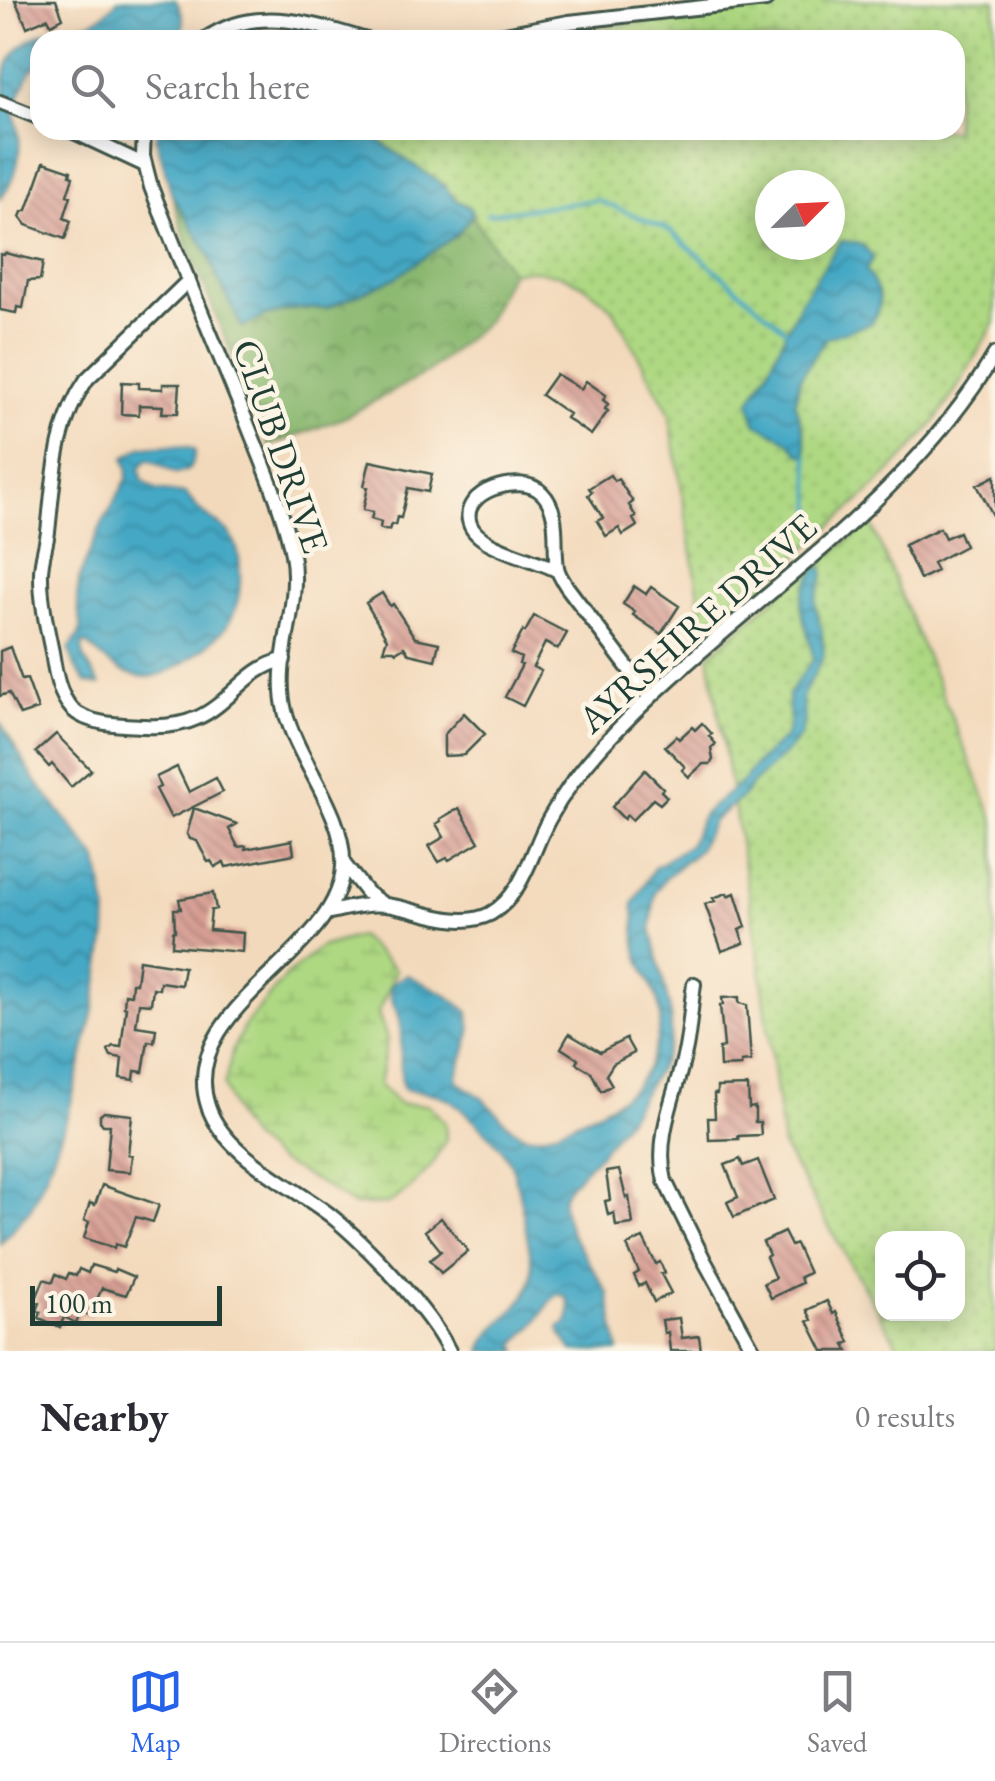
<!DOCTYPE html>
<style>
body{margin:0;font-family:"EB Garamond",serif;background:#f2f2f3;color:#2b2b33}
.controls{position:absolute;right:30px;bottom:30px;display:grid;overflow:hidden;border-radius:20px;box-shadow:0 5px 25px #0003}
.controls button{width:90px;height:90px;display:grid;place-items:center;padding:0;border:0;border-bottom:2px solid #e1e1e2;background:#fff;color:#2b2b33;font:50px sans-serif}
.compass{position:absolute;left:755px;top:170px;width:90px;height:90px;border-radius:50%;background:#fff;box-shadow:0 5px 25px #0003;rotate:66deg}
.scale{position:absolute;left:30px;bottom:25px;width:192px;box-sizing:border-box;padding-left:10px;border:5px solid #1f3d34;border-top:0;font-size:28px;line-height:35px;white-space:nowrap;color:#1f3d34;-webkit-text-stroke:8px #fcf5e5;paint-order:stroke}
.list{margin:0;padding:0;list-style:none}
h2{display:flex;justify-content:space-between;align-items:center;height:130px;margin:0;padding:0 40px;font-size:42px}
h2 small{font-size:32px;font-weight:400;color:#7c7c81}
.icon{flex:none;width:55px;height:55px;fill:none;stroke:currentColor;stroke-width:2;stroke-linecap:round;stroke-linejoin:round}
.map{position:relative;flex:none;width:995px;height:1351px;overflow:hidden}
.search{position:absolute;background:#fff;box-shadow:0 5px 25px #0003;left:30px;right:30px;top:30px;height:110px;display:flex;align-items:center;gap:25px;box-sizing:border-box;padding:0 35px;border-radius:30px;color:#7c7c81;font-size:38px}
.sheet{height:290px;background:#fff}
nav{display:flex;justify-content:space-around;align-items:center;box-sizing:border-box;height:140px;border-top:2px solid #e1e1e2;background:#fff;font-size:28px;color:#7c7c81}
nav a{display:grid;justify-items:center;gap:5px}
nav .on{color:#2563eb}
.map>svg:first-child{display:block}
</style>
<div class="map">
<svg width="995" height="1351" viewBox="0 0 995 1351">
<defs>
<pattern id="grass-dots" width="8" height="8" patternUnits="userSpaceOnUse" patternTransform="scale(2.5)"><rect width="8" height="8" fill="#aed882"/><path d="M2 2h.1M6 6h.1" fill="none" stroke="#95ba71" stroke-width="1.8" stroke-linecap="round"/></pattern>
<pattern id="forest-crowns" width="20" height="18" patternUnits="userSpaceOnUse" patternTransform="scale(2.5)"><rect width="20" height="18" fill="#8ab870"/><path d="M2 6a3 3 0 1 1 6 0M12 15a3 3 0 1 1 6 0" fill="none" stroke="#70975d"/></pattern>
<pattern id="wetland-marsh" width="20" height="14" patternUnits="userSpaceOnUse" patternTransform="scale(2.5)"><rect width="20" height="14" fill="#aed882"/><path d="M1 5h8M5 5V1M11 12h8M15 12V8" fill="none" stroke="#95ba71"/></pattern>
<pattern id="water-waves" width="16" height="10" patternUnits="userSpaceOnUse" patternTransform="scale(2.5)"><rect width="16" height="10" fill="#45a8c5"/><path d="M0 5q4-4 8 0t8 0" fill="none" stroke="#398aa1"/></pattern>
<pattern id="building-back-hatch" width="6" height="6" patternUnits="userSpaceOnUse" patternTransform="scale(2.5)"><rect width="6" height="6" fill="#d79d93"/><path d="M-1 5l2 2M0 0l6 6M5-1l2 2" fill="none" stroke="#ae8179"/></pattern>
</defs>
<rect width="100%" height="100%" fill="#fcf5e5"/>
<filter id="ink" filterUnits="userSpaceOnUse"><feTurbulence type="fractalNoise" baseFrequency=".01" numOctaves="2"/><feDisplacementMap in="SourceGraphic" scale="20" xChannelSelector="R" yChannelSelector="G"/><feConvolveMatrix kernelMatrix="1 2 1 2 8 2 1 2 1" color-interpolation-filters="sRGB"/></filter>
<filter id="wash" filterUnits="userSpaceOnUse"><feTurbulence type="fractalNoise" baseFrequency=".0048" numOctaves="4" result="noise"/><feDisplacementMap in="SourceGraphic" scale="40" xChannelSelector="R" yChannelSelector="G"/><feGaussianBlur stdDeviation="2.25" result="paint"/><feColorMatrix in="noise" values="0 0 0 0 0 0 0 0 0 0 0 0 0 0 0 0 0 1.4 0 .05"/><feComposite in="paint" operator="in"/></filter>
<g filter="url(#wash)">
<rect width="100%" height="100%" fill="#f3d9bb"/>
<path fill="url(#grass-dots)" stroke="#668a5b" stroke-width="2.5" fill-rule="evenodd" d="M796,0h199v322l-41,71 -20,30 -24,28 -35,36 -169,151 -37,-226 -55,-101 -11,-11 -21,-16 -20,-9 -31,-5 -20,2 -39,-56 -4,-10 -12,-6 -13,-15 -80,-55h592v-90h-446c92,-14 184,-23 276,-36zM770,185h60v60h-60z
M871,523l124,299v529h-94l-118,-204 -23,-183 -51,-309 73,-63zM882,1238h76v76h-76z"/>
<path fill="url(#forest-crowns)" stroke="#547a52" stroke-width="2.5" d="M172,195l37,59 7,21 25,51 3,1 21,-11 31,-7 32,-1 67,-30 61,-43 16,-19 39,56 -25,50 -58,50 -85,46 -74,28 -82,-201z"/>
<path fill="url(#wetland-marsh)" stroke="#668a5b" stroke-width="2.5" d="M359,936l37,34 -18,43 9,26 -8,46 20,19 30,1 16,18 1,16 -14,26 -22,23 -22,16 -35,1 -30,-20 -45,-24 -27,-22 -15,-21 -12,-32 9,-37 11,-22 40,-49 36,-31z"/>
<path fill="url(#water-waves)" stroke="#32727c" stroke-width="2.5" d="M118,0h57c9,11 12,29 2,40h-137v22l-10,10 -17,38c11,32 9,61 -13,89v-97l5,-9c-5,-38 24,-59 56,-65 9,-1 17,-1 25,-4 13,-4 23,-14 32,-24z
M158,130h205l80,55 13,15 15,8 1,7 -16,20 -61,43 -68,30 -31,1 -31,7 -19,10h-5l-25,-51 -7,-21 -37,-59 -16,-57z
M841,241c16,1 23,2 32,17l-7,12c13,20 19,31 6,53l-46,15 -26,40 -5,26 9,28 3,24 -7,-2 -13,-14 -32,-17 -5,-22 19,-32 31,-67z
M170,445l19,2 6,4 -2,10 -5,9 -11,4 -29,-15 -8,9 2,12 14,10 30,4c5,7 10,13 16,18 11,10 27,16 33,31 5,12 5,25 5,38 -1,41 -21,57 -52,79 -12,8 -27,17 -42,17 -24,0 -43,-18 -59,-33l-4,-1c-4,16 11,29 17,42l-14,-2 -11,-16 -6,-18 10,-14 2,-6 -4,-30 3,-24 21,-49 26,-47 1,-10 -4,-11 17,-11z
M823,567l1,8 -9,28 7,29 2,24 -22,41 2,21 -3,17 -14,17 -34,31 -11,14 -29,24 -15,30 -33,27 -10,15 -4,35 19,82 1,27 -3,10 -6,16 -35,56 -31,39 -27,28 -6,11v10l8,27 37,59 11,58h-47l-13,-21 1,-4 6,-2c5,-9 5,-18 0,-27l-7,-3c-13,8 -16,22 -27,33 -7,7 -13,10 -17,19l3,5h-37c8,-25 36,-38 47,-62 8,-19 2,-34 -1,-53 -4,-23 -7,-47 -15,-69 -5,-17 -48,-59 -64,-68 -14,-8 -30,-6 -45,-10 -5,-22 0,-45 -3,-67 -1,-10 -10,-21 -10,-31 1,-10 10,-13 18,-16l37,19 24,18 2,21 -14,43 1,5c8,7 17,11 25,18 14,11 28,36 48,37 14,1 32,-8 44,-14 52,-23 77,-38 85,-99 3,-28 -17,-47 -23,-73 -3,-15 -1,-31 -4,-46l21,-36 35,-23 15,-32 40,-33 12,-17 29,-26 5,-13 -2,-30 25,-34c-4,-42 -26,-50 4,-92z
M0,722l34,57 64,81 9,50 -1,25 -12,75 -26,105 -21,57 -16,36 -31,36z"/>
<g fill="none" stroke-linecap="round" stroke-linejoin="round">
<path stroke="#45a8c5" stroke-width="4" d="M487,214l110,-14 72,30 119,102
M807,456l9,79"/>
</g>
<g id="blocks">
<path fill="url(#building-back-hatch)" d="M15,0h41l7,18 -12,6 -3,-6 -21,9z
M44,162l27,9 -1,4 3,2 -6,18 4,1 -7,22 7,3 -6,18 -39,-14 -6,-8 2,-5 5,-2z
M5,253l38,9 -3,18 -12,1 -5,27 -6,-1 -1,6 -16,-3v-56l4,1z
M556,374l25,15 5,-8 20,14 -3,5 5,4 -3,5 3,2 -17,24 -25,-17 3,-4 -28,-19z
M122,382l17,1v5l24,1v-5h17l-2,29h-16l1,-7 -24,-1v10l-18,-1z
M370,461l62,13 -4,18 -20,-4 -7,30 -4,-1 -2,8 -4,-1 -2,6 -9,-2 1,-6 -10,-3 2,-7 -10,-2 5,-23 -4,-1z
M610,475l4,6 4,-2 15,23 -4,3 7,12 -3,2 4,7 -14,9 -4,-7 -13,8 -9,-15 6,-3 -15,-23 4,-3 -3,-4z
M995,476v43l-18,-34z
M940,528l5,10 14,-6 6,14 -32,17 4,8 -17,8 -16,-34z
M634,586l12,8 5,-7 28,19 -18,28 -28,-19 2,-3 -12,-8z
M382,593l8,13 3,-2 22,34 24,5 -4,17 -26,-6 -5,-7 -8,5 -2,-2h-11l4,-11 -21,-36z
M534,616l33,17 -9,16 -13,-6 -12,24 8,4 -18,35 -18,-9 17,-32 -3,-1 2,-6 -10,-5 12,-22 2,1z
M10,647l12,33 5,-1 11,30 -18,6 -11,-22 -9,3v-45z
M464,713l21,21 -21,21 -20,1v-21z
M702,723l10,11 -3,2 7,8 -5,4 2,12 -3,4h-7l-14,13 -7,-7 3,-3 -20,-21 11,-10 3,3 13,-12 3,3z
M56,734l35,36 -20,17 -19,-23 -3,3 -13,-15z
M177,767l12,25 27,-14 7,14 -52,26 -15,-29 4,-2 -4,-10z
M645,770l18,18 -2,3 6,6 -7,7 -7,-5 -21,21 -5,-5 -3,4 -12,-12z
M194,808l43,16 -8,5 9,18 8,-1v3l46,-9 2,14 -68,13 -2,-5 -9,5 -4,-6 -3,1 -11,-21 -7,-2 -3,-5z
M459,808l20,34 -30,18 -2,-2 -8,4 -10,-16 15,-9 -8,-13 5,-3 -1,-2z
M213,893l3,16 -5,1 -2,20 34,3 -1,19 -70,-6 1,-15h2l-1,-22h7l-2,-10z
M727,893l1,3 7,-3 11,34 -7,3 5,13 -22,8 -17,-47 10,-3 -2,-3z
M139,960l45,7 -3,18 -21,-3 -1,7 -6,-1 -2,16 -12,-1 -3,23 20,3 -2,13 -6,-1 -5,31 -8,-1 -1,9 -14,-2 2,-20 -11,-2 -3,-6 5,-4 8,1 5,-40h-2l1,-13 6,1 1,-12h4z
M739,997v6l8,2 4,56 -10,1v4l-21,1 -1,-19 5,-1 -4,-42h3l-1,-7z
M569,1034l31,18 26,-13 8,14 -21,11 -7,11 6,10 -11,6 -10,-19 -15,-9 2,-4 -17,-11z
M748,1086l1,22 6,-1v15h5l1,13 -23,1 1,3 -30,1 -1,-22h7l-1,-24h3v-7z
M104,1112l28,3 -4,39 4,1 -2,17 -24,-2 4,-45h-7l-3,-4v-6z
M740,1159l3,7 15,-6 16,40 -40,17 -7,-15 11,-5 -13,-32z
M619,1170l7,28 3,-1 4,27 -17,2 -2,-13 -6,2 -3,-14 5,-1 -4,-28z
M102,1185l57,20 -6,17 -17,-5 -12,30 -9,-3 -1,4 -30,-10 5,-16 -5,-2 6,-17 5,2z
M441,1218l27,33 -27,22 -11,-13 11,-9 -16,-20z
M784,1232l7,14 5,-2 13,29 -9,4 2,6 -31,15 -7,-15 11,-5 -9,-21 3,-2 -6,-13z
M643,1238l13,26 4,-2 5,11 -4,1 10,19 -17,9 -9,-19 -6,3 -5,-11 5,-3 -12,-26z
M91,1265l23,7 1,-3 19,8 -8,18 -24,-7 -12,28 -9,-4 -5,11 -12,-6 -4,10 -21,-9 2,-6 -4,-1 3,-8 -5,-2 9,-22 9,3 3,-8 10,5 3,-6 7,3 3,-7 9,4z
M827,1301l6,13 3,-2 14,30 -5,2 3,7h-25l-15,-30 4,-1 -5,-10z
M679,1318l3,20 17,-2 2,15h-31l-2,-19 -4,1 -2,-13z"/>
</g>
</g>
<g filter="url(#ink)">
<use href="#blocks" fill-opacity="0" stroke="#3f5448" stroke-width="2.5"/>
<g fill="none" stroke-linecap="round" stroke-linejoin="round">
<g stroke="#3f5448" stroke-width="18">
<path id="minor" d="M204,40c52,-37 108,-16 163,0
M473,40l96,-18 197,-22
M0,102l40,16
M70,130l75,35
M144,130l-1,26 8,31c30,78 63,154 94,231 17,44 38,90 47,136 10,53 -20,105 -7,157 13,51 61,103 58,155 -4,89 -167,141 -135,240 16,49 83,79 122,109 36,29 99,95 119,136
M189,280l-102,99c-32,46 -33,99 -39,153 -2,15 -8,30 -7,45 0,25 6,51 11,75 3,19 6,42 20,57 16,16 51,16 72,17 18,1 36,0 53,-8 33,-14 50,-51 87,-58
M556,570c-21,-12 -78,-22 -86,-46 -12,-33 51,-52 72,-31 19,19 11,51 15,74 1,7 6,14 10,20l83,110
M344,864l23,29 16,11
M326,913c19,-4 39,-10 60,-8 32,4 72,25 104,9 33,-18 42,-64 59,-95 15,-27 33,-51 54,-74 125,-136 296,-229 392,-391
M694,984c-3,21 -4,43 -8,64 -9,44 -32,88 -21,133l39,79 50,91"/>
</g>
<use href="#minor" stroke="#fff" stroke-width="12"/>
</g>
</g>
<g text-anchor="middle" stroke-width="9" stroke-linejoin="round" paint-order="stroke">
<g font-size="38" fill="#1f3d34" stroke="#fcf5e5">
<text transform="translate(281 446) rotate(71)" y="13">CLUB DRIVE</text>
<text transform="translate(697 623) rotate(-42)" y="13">AYRSHIRE DRIVE</text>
</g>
</g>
</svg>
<div class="controls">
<button><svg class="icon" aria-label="locate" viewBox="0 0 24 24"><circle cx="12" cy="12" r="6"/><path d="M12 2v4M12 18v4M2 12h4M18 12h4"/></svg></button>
</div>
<svg class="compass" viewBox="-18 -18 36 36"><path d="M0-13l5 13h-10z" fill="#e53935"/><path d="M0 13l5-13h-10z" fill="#7c7c81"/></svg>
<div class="scale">100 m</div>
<div class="search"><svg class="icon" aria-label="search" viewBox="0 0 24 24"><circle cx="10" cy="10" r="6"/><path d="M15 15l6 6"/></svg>Search here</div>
</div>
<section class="sheet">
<h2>Nearby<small>0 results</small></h2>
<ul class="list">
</ul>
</section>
<nav>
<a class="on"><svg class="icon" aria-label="map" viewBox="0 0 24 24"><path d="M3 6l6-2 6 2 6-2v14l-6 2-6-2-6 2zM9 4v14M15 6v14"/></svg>Map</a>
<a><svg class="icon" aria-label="directions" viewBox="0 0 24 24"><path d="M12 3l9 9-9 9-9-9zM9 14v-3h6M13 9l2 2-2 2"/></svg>Directions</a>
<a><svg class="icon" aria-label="saved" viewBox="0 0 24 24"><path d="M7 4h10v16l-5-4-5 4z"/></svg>Saved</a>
</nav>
